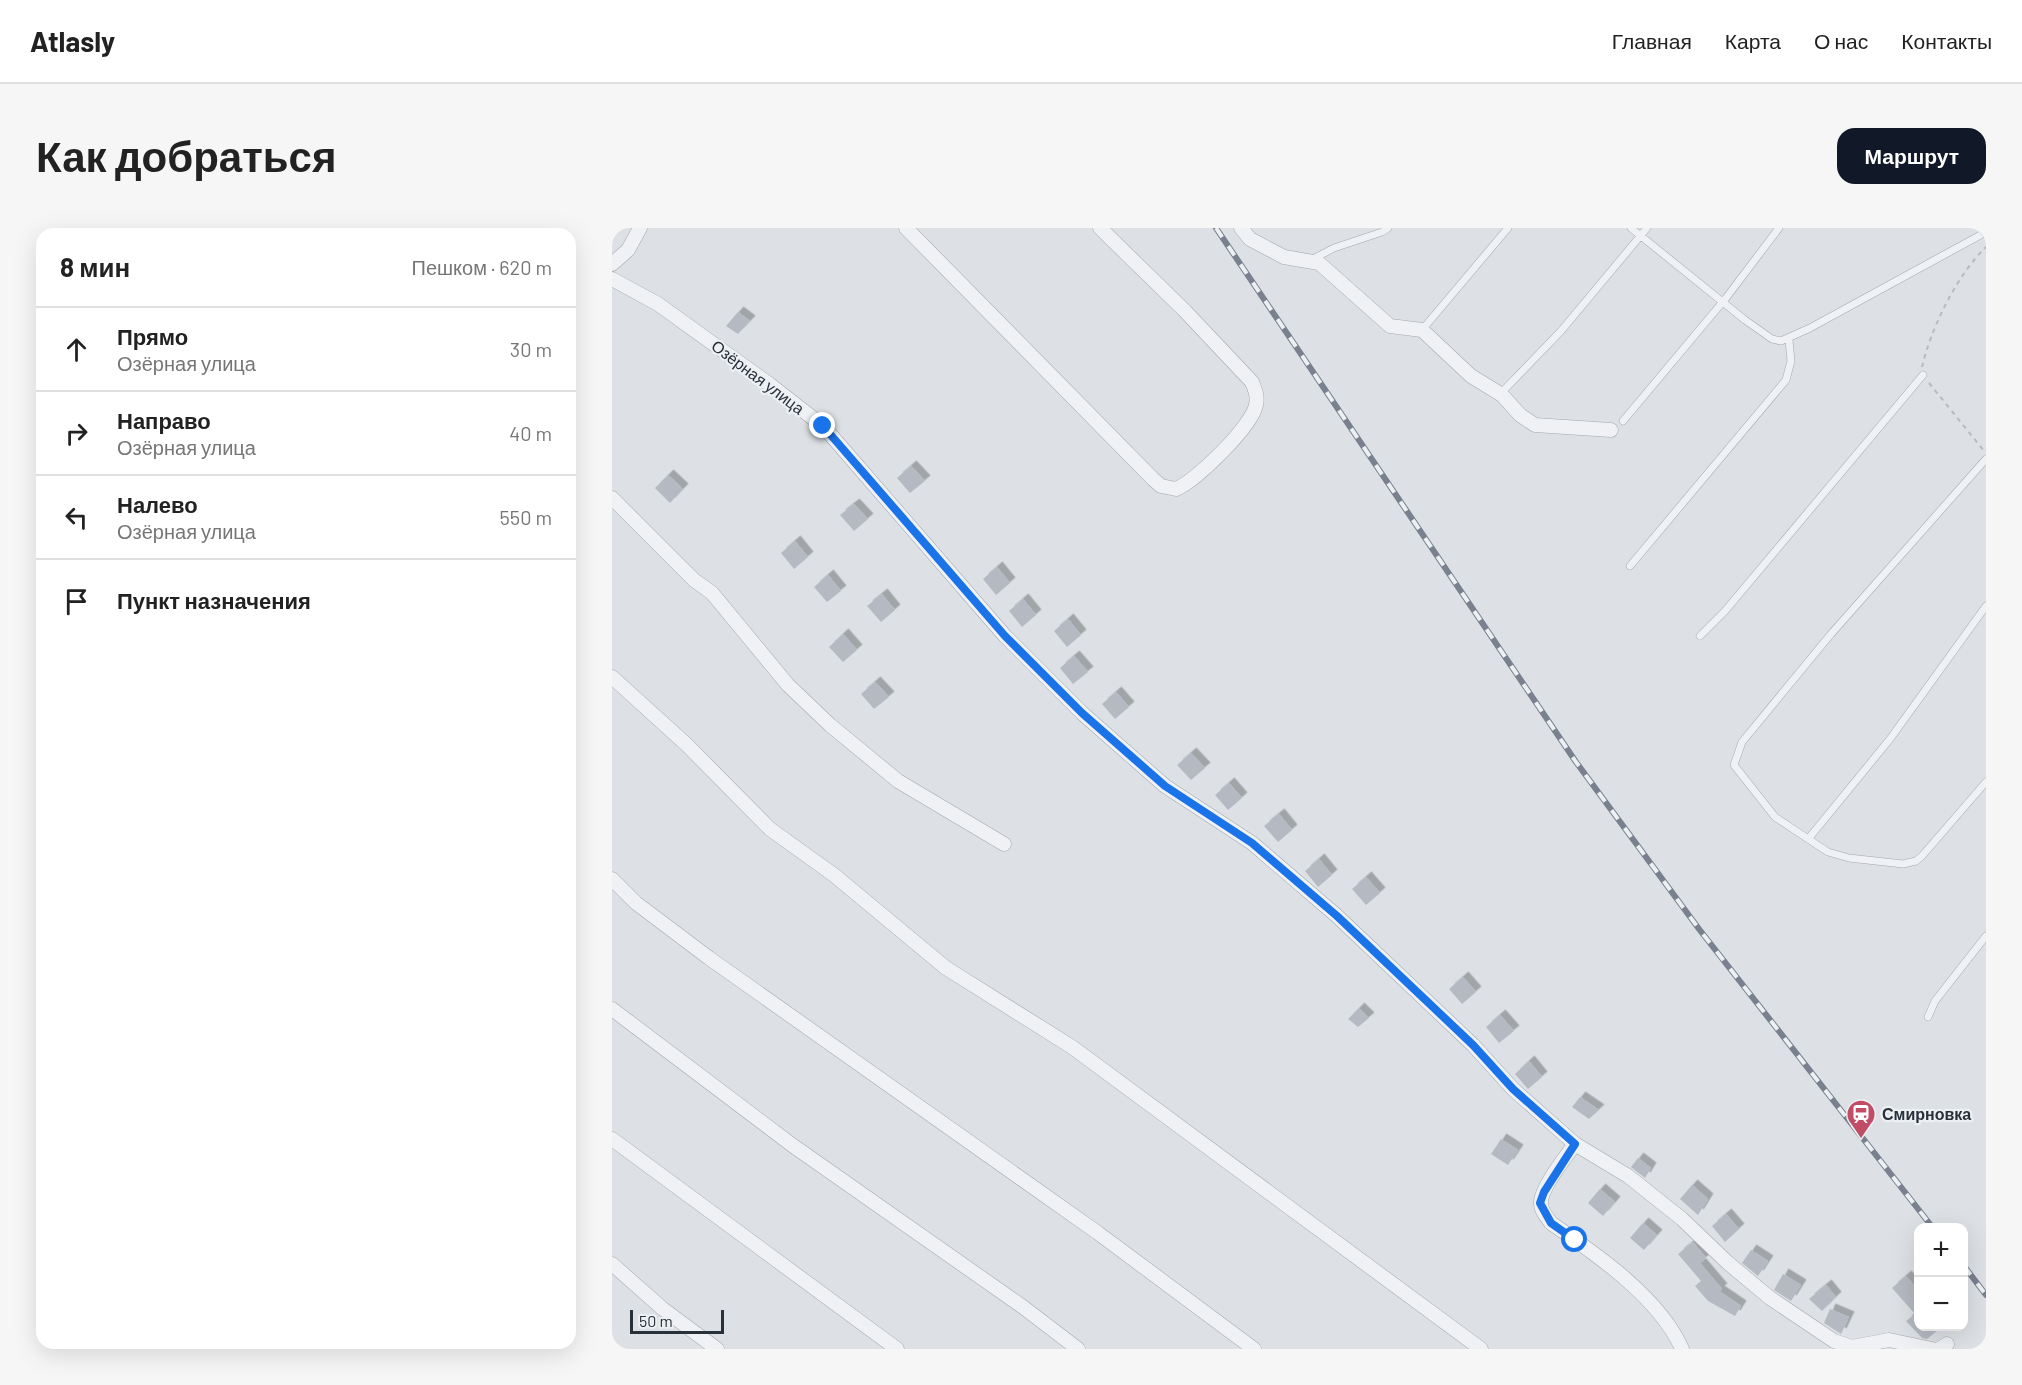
<!DOCTYPE html>
<html lang="ru">
<meta charset="utf-8">
<style>
body{margin:0;font-family:Barlow,sans-serif;background:#f6f6f6;color:#222}
.controls{position:absolute;right:18px;bottom:18px;display:grid;overflow:hidden;border-radius:12px;box-shadow:0 6px 24px #0002}
.controls button{width:54px;height:54px;display:grid;place-items:center;padding:0;border:0;border-bottom:2px solid #e0e0e0;background:#fff;color:#222;font:30px sans-serif}
.scale{position:absolute;left:18px;bottom:15px;width:94px;box-sizing:border-box;padding-left:6px;border:3px solid #28303a;border-top:0;font-size:16px;line-height:21px;white-space:nowrap;color:#28303a;-webkit-text-stroke:4px #ecf0f3;paint-order:stroke}
.stop{position:absolute;width:18px;height:18px;margin:-14px;border:4px solid #1a73e8;border-radius:50%;background:#fff}
.stop.end{background:#1a73e8;border-color:#fff;box-shadow:0 2px 6px #0008}
.list{margin:0;padding:0;list-style:none}
h2{display:flex;justify-content:space-between;align-items:center;height:78px;margin:0;padding:0 24px;font-size:26px}
h2 small{font-size:20px;font-weight:400;color:#767676}
.list li{display:grid;grid-template-columns:39px 1fr auto;gap:18px;align-items:center;box-sizing:border-box;height:84px;padding:0 24px;border-top:2px solid #e0e0e0}
.list b{display:block;font-size:22px;white-space:nowrap}
.list p{margin:0;font-size:20px;white-space:nowrap;color:#767676}
.list em{font-size:20px;font-style:normal;color:#767676}
.icon{flex:none;width:33px;height:33px;fill:none;stroke:currentColor;stroke-width:2;stroke-linecap:round;stroke-linejoin:round}
.map{position:relative;flex:none;width:1374px;height:1121px;overflow:hidden;border-radius:18px}
header{display:flex;align-items:center;gap:36px;box-sizing:border-box;height:84px;padding:0 30px;background:#fff;border-bottom:2px solid #e0e0e0}
header strong{font-size:28px}
nav{display:flex;gap:33px;margin-inline-start:auto;font-size:21px}
.intro{display:flex;align-items:center;justify-content:space-between;box-sizing:border-box;height:144px;padding:0 36px}
h1{margin:0;font-size:42px}
.button{padding:15px 27px;border-radius:18px;background:#111827;color:#fff;font-size:21px;font-weight:700}
main{display:flex;gap:36px;padding:0 36px}
aside{flex:1;background:#fff;border-radius:18px;box-shadow:0 6px 24px #0002}
.map>svg:first-child{display:block}
</style>
<header>
<strong>Atlasly</strong>
<nav><a>Главная</a><a>Карта</a><a>О нас</a><a>Контакты</a></nav>
</header>
<div class="intro"><h1>Как добраться</h1><a class="button">Маршрут</a></div>
<main>
<aside>
<h2>8 мин<small>Пешком · 620 m</small></h2>
<ul class="list">
<li><svg class="icon" aria-label="ahead" viewBox="0 0 24 24"><path d="M12 20V5M6 11l6-6 6 6"/></svg><div><b>Прямо</b><p>Озёрная улица</p></div><em>30 m</em></li>
<li><svg class="icon" aria-label="right" viewBox="0 0 24 24"><path d="M7 20v-9h11M14 6l5 5-5 5"/></svg><div><b>Направо</b><p>Озёрная улица</p></div><em>40 m</em></li>
<li><svg class="icon" aria-label="left" viewBox="0 0 24 24"><path d="M17 20v-9H6M10 6l-5 5 5 5"/></svg><div><b>Налево</b><p>Озёрная улица</p></div><em>550 m</em></li>
<li><svg class="icon" aria-label="arrive" viewBox="0 0 24 24"><path d="M6 21V4h12l-3 4 3 4H6"/></svg><div><b>Пункт назначения</b></div></li>
</ul>
</aside>
<div class="map">
<svg width="1374" height="1121" viewBox="0 0 1374 1121">
<defs>
<filter id="shadow"><feDropShadow dx="5.5" dy="-5.5" stdDeviation="0" flood-color="#0004"/></filter>
</defs>
<rect width="100%" height="100%" fill="#dde1e5"/>
<path fill="#b5bac2" filter="url(#shadow)" d="M126,84l12,9 -12,13 -12,-8z
M299,238l14,15 -15,12 -13,-15z
M56,247l15,14 -13,14 -15,-15z
M242,276l14,15 -14,12 -14,-16z
M183,313l13,16 -14,12 -13,-16z
M385,339l13,16 -14,12 -13,-16z
M216,347l13,16 -14,11 -13,-15z
M270,366l13,16 -14,12 -14,-16z
M411,371l13,16 -14,12 -13,-16z
M456,391l13,16 -14,12 -13,-16z
M231,406l14,16 -14,12 -14,-15z
M462,428l14,16 -15,12 -13,-16z
M263,454l14,15 -15,12 -13,-15z
M504,464l13,15 -14,12 -13,-15z
M579,525l14,15 -14,12 -14,-15z
M617,555l13,15 -14,12 -13,-15z
M667,586l13,16 -14,12 -14,-16z
M707,631l13,16 -14,12 -13,-16z
M754,649l14,16 -14,12 -14,-16z
M851,749l13,15 -14,12 -13,-15z
M747,780l10,10 -11,9 -10,-8z
M888,787l14,16 -15,12 -13,-16z
M917,833l13,16 -14,12 -13,-15z
M968,869l19,13 -10,9 -17,-12z
M889,911l17,11 -10,15 -17,-11z
M1026,930l13,10 -6,10 -14,-11z
M1080,957l16,14 -10,16 -18,-16z
M988,961l15,13 -12,14 -15,-13z
M1114,986l13,15 -14,13 -13,-16z
M1031,995l14,12 -13,15 -14,-12z
M1081,1014l13,16 -6,5 22,26 -3,2 22,15 -6,10 -27,-15 -13,-15 6,-5 -23,-27z
M1139,1022l17,11 -10,15 -16,-13z
M1171,1046l18,11 -10,16 -17,-11z
M1294,1048l12,14v36h25l-16,13 -5,-1 -16,-17 9,-7 -23,-26z
M1214,1057l10,12 -14,14 -13,-12z
M1218,1081l19,8 -8,17 -17,-11z"/>
<g fill="none" stroke-linecap="round" stroke-linejoin="round">
<g stroke="#a3a8ae" stroke-width="8">
<path id="service" d="M1019,0l114,92 27,19 9,2 29,-13 176,-96
M699,32l23,-12 48,-16 6,-4
M810,102l86,-102
M893,161l56,-58 86,-103
M1011,193l103,-123 53,-70
M1374,231l-155,175 -89,108 -8,23 41,52 53,35 21,6 54,6 13,-3 6,-5 64,-74
M1018,338l156,-186 5,-19 -2,-21
M1088,408l25,-25 198,-236
M1197,610l81,-99 96,-133
M1316,789l7,-16 51,-65"/>
</g>
<g stroke="#a3a8ae" stroke-width="15">
<path id="minor" d="M294,0l247,251 8,7 15,3c20,-8 76,-63 80,-84 2,-9 -1,-15 -4,-23l-67,-71 -85,-83
M629,0l9,11 34,18 35,6 71,63 32,4 49,46 31,19 18,20 15,10 76,5
M0,36l16,-14 12,-22
M0,51l46,25 111,80 54,42 182,210 77,77 83,73 87,57 85,73 136,129 40,44 62,55c-9,12 -34,44 -34,58 -1,8 6,15 10,21 45,31 109,75 131,126
M0,270l82,82 18,13 76,92 42,40 68,56 106,63
M0,449l75,68 83,84 64,46 112,93 126,79 409,302
M0,651l24,24 73,55 389,275 156,116
M0,781l180,136 231,162 55,42
M0,911l285,210
M963,916l53,32 54,43 46,44 42,35 64,43 18,6 37,-7 43,9
M0,1036l51,45 54,40
M1327,1121l8,-5"/>
</g>
<path stroke="#b7bbc0" stroke-width="2" stroke-dasharray="4.5 4.5" stroke-linecap="butt" d="M1310,139c9,-39 35,-92 64,-120
M1317,155l55,68"/>
<use href="#service" stroke="#eff1f4" stroke-width="7"/>
<use href="#minor" stroke="#eff1f4" stroke-width="14"/>
<g stroke="#78818d" stroke-width="6">
<path id="rail" d="M604,0l360,534 123,167 234,299
M1352,1038l22,29"/>
</g>
<use href="#rail" stroke="#ecf0f3" stroke-width="4" stroke-dasharray="11" stroke-linecap="butt"/>
</g>
<g fill="none" stroke-linecap="round" stroke-linejoin="round">
<path stroke="#1a73e8" stroke-width="8" d="M211,198l182,210 77,77 83,73 87,57 85,73 136,129 40,44 62,55 -31,48 -4,11 11,20 24,17"/>
</g>
<defs>
<g id="station-pin" transform="scale(1.5)"><path d="M0 17L-7.5 6A9.5 9.5 0 1 1 7.5 6Z" fill="#c04d65" stroke="#ecf0f3"/><path d="M-3-6H3Q5-6 5-4V2Q5 4 3 4L4.5 6H3L1.5 4h-3L-3 6H-4.5L-3 4Q-5 4-5 2V-4Q-5-6-3-6ZM-3.5-4v3h7v-3ZM-3.5 1v1.5H-2V1ZM2 1v1.5H3.5V1Z" fill="#fff"/></g>
</defs>
<g fill-rule="evenodd">
<use href="#station-pin" x="1249" y="886"/>
</g>
<g text-anchor="middle" stroke-width="4.5" stroke-linejoin="round" paint-order="stroke">
<g font-size="16" fill="#28303a" stroke="#ecf0f3">
<text transform="translate(146 149) rotate(37)" y="6">Озёрная улица</text>
</g>
<g font-size="16" font-weight="bold" fill="#28303a" stroke="#ecf0f3" text-anchor="start">
<text x="1270" y="892">Смирновка</text>
</g>
</g>
</svg>
<div class="controls">
<button>+</button>
<button>−</button>
</div>
<div class="scale">50 m</div>
<div class="stop" style="left:963px;top:1012px"></div>
<div class="stop end" style="left:211px;top:198px"></div>
</div>
</main>
